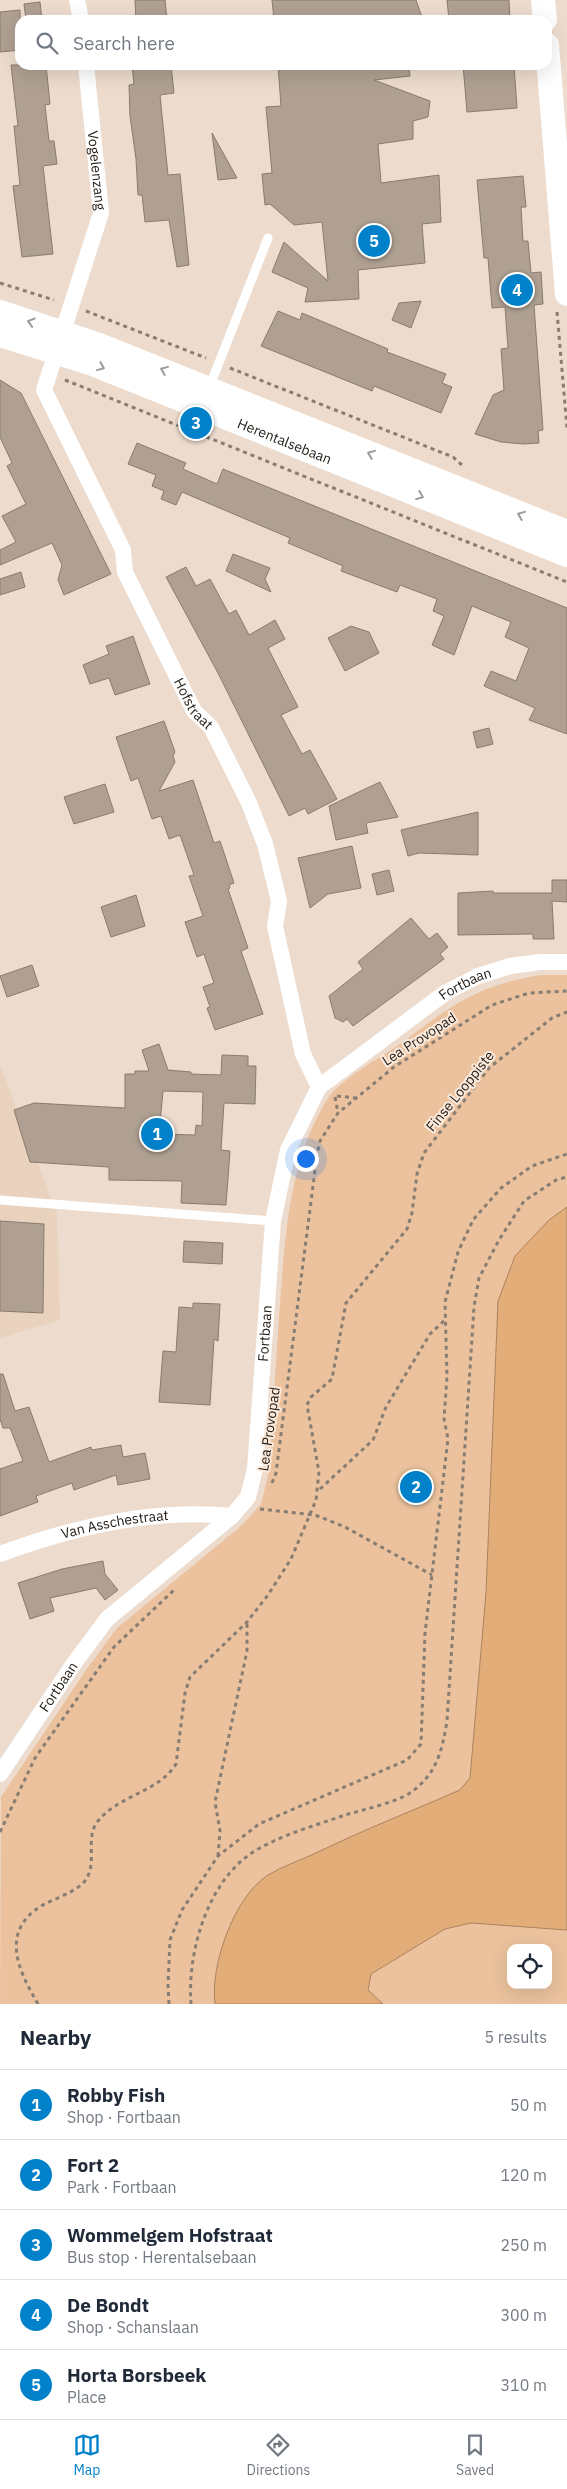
<!DOCTYPE html>
<meta charset="utf-8">
<style>
body{margin:0;font-family:"IBM Plex Sans",sans-serif;background:#f2f2f3;color:#1f2937}
.controls{position:absolute;right:15px;bottom:15px;display:grid;overflow:hidden;border-radius:10px;box-shadow:0 5px 20px #0002}
.controls button{width:45px;height:45px;display:grid;place-items:center;padding:0;border:0;border-bottom:1px solid #e0e1e3;background:#fff;color:#1f2937;font:25px sans-serif}
.you{position:absolute;left:305px;top:1158px;width:18px;height:18px;margin:-12px;border:4px solid #fff;border-radius:50%;background:#1a73e8;box-shadow:0 0 0 8px #1a73e833}
.badge{display:grid;place-items:center;width:32px;height:32px;border-radius:50%;background:#0081c9;color:#fff;font-size:16px;font-weight:700}
.pin{position:absolute;translate:-50% -50%;border:2px solid #fff;box-shadow:0 1px 5px #0006}
.list{margin:0;padding:0;list-style:none}
h2{display:flex;justify-content:space-between;align-items:center;height:65px;margin:0;padding:0 20px;font-size:21px}
h2 small{font-size:16px;font-weight:400;color:#747a83}
.list li{display:grid;grid-template-columns:32px 1fr auto;gap:15px;align-items:center;box-sizing:border-box;height:70px;padding:0 20px;border-top:1px solid #e0e1e3}
.list b{display:block;font-size:19px;white-space:nowrap}
.list p{margin:0;font-size:16px;white-space:nowrap;color:#747a83}
.list em{font-size:16px;font-style:normal;color:#747a83}
.icon{flex:none;width:28px;height:28px;fill:none;stroke:currentColor;stroke-width:2;stroke-linecap:round;stroke-linejoin:round}
.map{position:relative;flex:none;width:567px;height:2004px;overflow:hidden}
.search{position:absolute;background:#fff;box-shadow:0 5px 20px #0002;left:15px;right:15px;top:15px;height:55px;display:flex;align-items:center;gap:12px;box-sizing:border-box;padding:0 18px;border-radius:15px;color:#747a83;font-size:19px}
.sheet{height:415px;background:#fff}
nav{display:flex;justify-content:space-around;align-items:center;box-sizing:border-box;height:70px;border-top:1px solid #e0e1e3;background:#fff;font-size:14px;color:#747a83}
nav a{display:grid;justify-items:center;gap:2px}
nav .on{color:#0081c9}
.map>svg:first-child{display:block}
</style>
<div class="map">
<svg width="567" height="2004" viewBox="0 0 567 2004">
<rect width="100%" height="100%" fill="#eddcce"/>
<path fill="#e9d2be" d="M0,1065l57,148 3,107 -60,18z"/>
<path fill="#ebc29d" fill-rule="evenodd" d="M541,975h26v1029h-567l1,-207 85,-127 31,-42 124,-102 20,-22 8,-33c3,-52 7,-103 10,-155 6,-74 8,-153 49,-218 12,-19 56,-42 76,-57 49,-37 74,-56 137,-66zM511,1948h37v37h-37z"/>
<path fill="#e3ad79" stroke="#aa835d" d="M567,1207v723l-96,-7 -26,6 -74,45 -3,16 15,14h-168c-5,-39 19,-107 53,-129 15,-9 33,-15 48,-22 47,-23 96,-42 144,-63l10,-12 16,-185 12,-292 17,-45 34,-36z"/>
<path fill="#afa092" stroke="#8a7b6d" fill-rule="evenodd" d="M135,0h30l2,20h-31z
M272,0h144l7,20h-149z
M447,0h62l1,20h-61z
M40,2l2,18h-16l-2,-16z
M20,10v40l-20,2v-40z
M11,65h35l4,39 -5,1 4,36h5l3,23 -14,2 10,88 -31,3 -9,-71 7,-1 -6,-59h4z
M132,65h39l3,28 -14,2 8,80 12,-1 9,91 -12,2 -8,-47 -24,2 -3,-27h-4l-2,-36 -6,-43 -1,-31 5,-1z
M278,65h131l1,11 -36,4 56,21 -2,16 -15,4v18l-35,5 3,39 58,-8 2,47 -19,2 3,39 -67,7 1,29 -54,3 3,-14 -36,-16 12,-30 44,39 -6,-59 -28,3 -24,-21 -5,1 -3,-31 10,-1 -6,-66 15,-1z
M463,65h51l3,43 -50,4z
M212,133l25,45 -19,2z
M523,176l3,31h-5l2,34h5l3,32 10,-1 2,32 -9,1 9,125 -5,1 1,12 -16,1 -22,-2 -26,-8 18,-39 11,-5 -3,-41 7,-1 -3,-41 -13,1 -4,-50h-4l-7,-78z
M421,301l-10,27 -19,-8 7,-17z
M278,311l22,9 2,-7 86,36 -1,3 59,22 -4,9 10,4 -11,26 -67,-27 -2,5 -111,-45z
M0,380l21,13 90,181 -47,21 -6,-15 4,-15 -10,-22 -52,22v-15l16,-8 -14,-26 24,-12 -19,-38 5,-3 -12,-26z
M137,443l49,20 -3,6 34,15 6,-15 344,139v126l-38,-14 6,-12 -51,-22 7,-15 25,10 13,-33 -24,-11 6,-15 -39,-16 -18,49 -22,-10 12,-29 -11,-5 4,-12 -37,-14 -3,7 -56,-21 2,-5 -55,-23 2,-5 -108,-46 -6,13 -15,-6 3,-8 -12,-5 4,-11 -28,-11z
M233,554l37,14 -5,11 6,13 -45,-21z
M186,567l10,19 14,-7 19,35 7,-4 13,25 26,-15 10,19 -17,9 30,59 -17,8 21,39 8,-4 27,49 -29,15 -3,-6 -16,8 -71,-143 -52,-96z
M21,572l4,15 -25,8v-16z
M351,626l18,6 10,21 -34,18 -17,-33z
M133,636l17,48 -35,11 -6,-17 -19,6 -7,-19 26,-11 -3,-8z
M164,721l11,31 -2,4 2,6 -16,29 34,-11 21,63 6,-2 14,42 -5,2 1,3 -2,1 20,59 -7,3 22,63 -48,16 -8,-22 3,-1 -7,-20 11,-4 -10,-29 -7,3 -12,-35 18,-6 -14,-40 5,-1 -14,-40 -11,4 -8,-23 -9,3 -14,-41 -7,3 -15,-44z
M489,728l4,16 -16,4 -4,-16z
M380,782l18,35 -32,6 2,10 -32,7 -7,-34z
M105,784l9,28 -40,12 -10,-27z
M478,812v43l-59,-2 -11,3 -7,-26z
M352,846l9,42 -33,6 -18,14 -12,-50z
M389,870l5,21 -17,4 -5,-21z
M552,880h15v22l-15,-1 2,38h-21v-5l-75,1v-42l35,-2v2h59z
M136,895l9,31 -34,11 -10,-30z
M411,918l18,21 8,-6 11,14 -8,7 4,5 -91,67 -6,-7 -4,3 -8,-4 -6,-22 34,-27 -5,-7z
M32,965l7,21 -32,11 -7,-21z
M159,1044l9,26 23,2v2l30,1 1,-20 26,1v10h8l-1,38 -31,-1 -3,47 9,1 -4,54 -45,-2 1,-22 -73,-1v-13l-79,-5 -16,-52 20,-7 91,5v-34h10v-3h14l-7,-21zM163,1091l40,1 -1,34 -6,-1 -1,10 -36,-1z
M0,1221l44,3 -1,89 -43,-2z
M184,1241l39,2 -1,21 -39,-2z
M193,1303l27,1 -2,37 -4,-2 -4,66 -51,-3 4,-51 13,1 3,-45 14,1z
M0,1374h3l12,37 14,-4 20,55 42,-15 1,3 29,-5 2,12 22,-4 5,26 -32,6 -2,-10 -42,15 -2,-7 -36,13 2,6 -38,14v-47l23,-8 -13,-33h-7l-3,-9z
M103,1561l2,13 13,16 -13,10 -9,-12 -46,10 4,13 -24,8 -12,-36 44,-14z"/>
<g fill="none" stroke-linecap="round" stroke-linejoin="round">
<path stroke="#887d73" stroke-width="3" stroke-dasharray="4 4" stroke-linecap="butt" d="M0,283l54,17
M86,311l120,47
M557,312l10,116
M230,368l223,89 10,9
M65,380l502,202
M337,1096l19,2
M335,1097l3,16
M272,1483l4,-10 41,-318 3,-14 18,-28 56,-46 98,-62 37,-12 38,-2
M320,1489l53,-49 13,-33 44,-73 15,-14
M260,1509l55,6 30,12 87,48
M0,1832l35,-74 79,-111 61,-58
M218,1856l2,-25 -5,-29 32,-151v-29
M38,2004c-20,-34 -38,-72 3,-98 13,-7 29,-12 40,-21 20,-17 2,-46 17,-64 21,-26 61,-29 78,-57l9,-71 5,-16 57,-55 21,-27 23,-36 25,-59 3,-28 -12,-67 4,-8 21,-18 14,-76 61,-74 5,-16 5,-39 7,-21 65,-85 63,-50 15,-6
M169,2004l-1,-19 2,-45 12,-30 36,-54 41,-32 148,-64 14,-16 4,-111 23,-194 -4,-20 3,-42 -2,-75 13,-50 15,-32 28,-32 31,-22 35,-12
M191,2004c-4,-54 18,-129 69,-156 27,-15 57,-23 85,-33 17,-5 52,-13 65,-22 27,-19 32,-42 37,-72l27,-414 5,-29 20,-38 25,-39 32,-21 11,-3"/>
<path stroke="#fff" stroke-width="9" d="M209,388l59,-150
M0,1200l273,21"/>
<g stroke="#fff" stroke-width="16">
<path d="M77,0l4,20"/>
<path id="s1" d="M86,65l15,148 -57,177 79,160 2,22 69,139 17,16 38,76 16,41 14,57 -4,25 28,128 16,33"/>
<path id="s2" d="M0,1554c73,-27 153,-46 232,-38"/>
<path id="s3" d="M0,1774l75,-112 32,-43 125,-103 16,-19 7,-28 18,-248 15,-71 31,-63 126,-94 33,-17 32,-10 30,-4h27"/>
</g>
<g stroke="#fff" stroke-width="24">
<path d="M543,0l2,20"/>
<path d="M547,45l20,249"/>
<path d="M0,312l99,33 468,187"/>
<path id="s4" d="M0,335l93,29 474,191"/>
</g>
</g>
<defs><path id="oneway-chevron" d="M-2-3.5L2.5 0L-2 3.5" fill="none" stroke-width="1.6" stroke-linecap="round" stroke-linejoin="round" transform="scale(1.25)"/></defs>
<g stroke="#9d9b98">
<use href="#oneway-chevron" transform="translate(31 322) rotate(-163)"/>
<use href="#oneway-chevron" transform="translate(101 367) rotate(22)"/>
<use href="#oneway-chevron" transform="translate(164 370) rotate(-158)"/>
<use href="#oneway-chevron" transform="translate(371 454) rotate(-158)"/>
<use href="#oneway-chevron" transform="translate(420 496) rotate(22)"/>
<use href="#oneway-chevron" transform="translate(521 515) rotate(-158)"/>
</g>
<g text-anchor="middle" stroke-width="4" stroke-linejoin="round" paint-order="stroke">
<g font-size="14" fill="#26201b" stroke="#fbeadb">
<text dy="5" stroke="none"><textPath href="#s1" startOffset="106">Vogelenzang</textPath></text>
<text dy="5" stroke="none"><textPath href="#s4" startOffset="304">Herentalsebaan</textPath></text>
<text dy="5" stroke="none"><textPath href="#s1" startOffset="684">Hofstraat</textPath></text>
<text dy="5" stroke="none"><textPath href="#s3" startOffset="975">Fortbaan</textPath></text>
<text transform="translate(419 1039) rotate(-33)" y="5">Lea Provopad</text>
<text transform="translate(460 1091) rotate(-51)" y="5">Finse Looppiste</text>
<text dy="5" stroke="none"><textPath href="#s3" startOffset="540">Fortbaan</textPath></text>
<text transform="translate(269 1429) rotate(-82)" y="5">Lea Provopad</text>
<text dy="5" stroke="none"><textPath href="#s2" startOffset="119">Van Asschestraat</textPath></text>
<text dy="5" stroke="none"><textPath href="#s3" startOffset="105">Fortbaan</textPath></text>
</g>
</g>
</svg>
<div class="controls">
<button><svg class="icon" aria-label="locate" viewBox="0 0 24 24"><circle cx="12" cy="12" r="6"/><path d="M12 2v4M12 18v4M2 12h4M18 12h4"/></svg></button>
</div>
<div class="you"></div>
<div class="pin badge" style="left:157px;top:1134px">1</div>
<div class="pin badge" style="left:416px;top:1487px">2</div>
<div class="pin badge" style="left:196px;top:423px">3</div>
<div class="pin badge" style="left:517px;top:290px">4</div>
<div class="pin badge" style="left:374px;top:241px">5</div>
<div class="search"><svg class="icon" aria-label="search" viewBox="0 0 24 24"><circle cx="10" cy="10" r="6"/><path d="M15 15l6 6"/></svg>Search here</div>
</div>
<section class="sheet">
<h2>Nearby<small>5 results</small></h2>
<ul class="list">
<li><span class="badge">1</span><div><b>Robby Fish</b><p>Shop · Fortbaan</p></div><em>50 m</em></li>
<li><span class="badge">2</span><div><b>Fort 2</b><p>Park · Fortbaan</p></div><em>120 m</em></li>
<li><span class="badge">3</span><div><b>Wommelgem Hofstraat</b><p>Bus stop · Herentalsebaan</p></div><em>250 m</em></li>
<li><span class="badge">4</span><div><b>De Bondt</b><p>Shop · Schanslaan</p></div><em>300 m</em></li>
<li><span class="badge">5</span><div><b>Horta Borsbeek</b><p>Place</p></div><em>310 m</em></li>
</ul>
</section>
<nav>
<a class="on"><svg class="icon" aria-label="map" viewBox="0 0 24 24"><path d="M3 6l6-2 6 2 6-2v14l-6 2-6-2-6 2zM9 4v14M15 6v14"/></svg>Map</a>
<a><svg class="icon" aria-label="directions" viewBox="0 0 24 24"><path d="M12 3l9 9-9 9-9-9zM9 14v-3h6M13 9l2 2-2 2"/></svg>Directions</a>
<a><svg class="icon" aria-label="saved" viewBox="0 0 24 24"><path d="M7 4h10v16l-5-4-5 4z"/></svg>Saved</a>
</nav>
